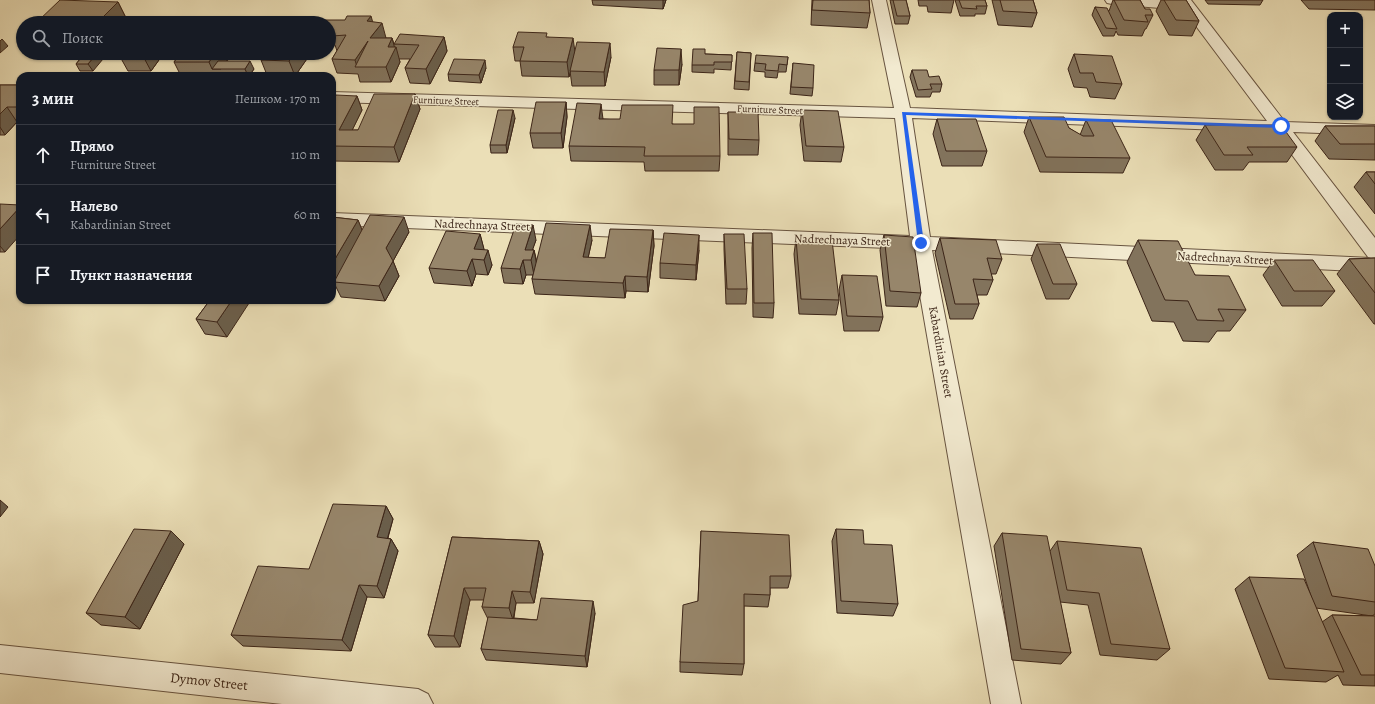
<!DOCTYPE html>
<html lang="ru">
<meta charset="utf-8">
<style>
body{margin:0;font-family:Alegreya,serif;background:#20242c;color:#f1f3f6}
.controls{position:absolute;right:12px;top:12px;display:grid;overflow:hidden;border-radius:8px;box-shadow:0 1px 3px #0004}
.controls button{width:36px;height:36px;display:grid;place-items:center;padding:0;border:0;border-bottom:1px solid #363941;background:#171b24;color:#f1f3f6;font:20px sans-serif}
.stop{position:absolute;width:12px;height:12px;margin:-9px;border:3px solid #2563eb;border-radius:50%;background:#fff}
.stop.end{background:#2563eb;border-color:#fff;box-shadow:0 1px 4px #0008}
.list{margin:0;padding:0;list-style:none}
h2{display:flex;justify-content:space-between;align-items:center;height:52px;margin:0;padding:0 16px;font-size:17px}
h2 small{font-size:13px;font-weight:400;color:#9ea1a6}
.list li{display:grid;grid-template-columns:26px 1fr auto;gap:12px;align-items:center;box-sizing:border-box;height:60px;padding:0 16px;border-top:1px solid #363941}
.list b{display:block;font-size:15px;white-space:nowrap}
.list p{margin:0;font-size:13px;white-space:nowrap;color:#9ea1a6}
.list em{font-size:13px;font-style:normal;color:#9ea1a6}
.icon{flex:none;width:22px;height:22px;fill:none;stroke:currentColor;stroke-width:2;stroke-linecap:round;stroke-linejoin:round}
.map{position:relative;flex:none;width:1375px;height:704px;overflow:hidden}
.search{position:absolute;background:#171b24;box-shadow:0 1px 3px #0004;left:16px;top:16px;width:320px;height:44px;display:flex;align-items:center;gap:10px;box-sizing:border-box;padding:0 14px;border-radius:22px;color:#9ea1a6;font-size:15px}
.panel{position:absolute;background:#171b24;box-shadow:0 1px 3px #0004;left:16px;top:72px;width:320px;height:232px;border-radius:12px}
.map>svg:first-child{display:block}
</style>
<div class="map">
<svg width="1375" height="704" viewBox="0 0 1375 704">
<rect width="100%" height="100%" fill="#ebdfb7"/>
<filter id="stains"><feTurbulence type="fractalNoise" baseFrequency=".005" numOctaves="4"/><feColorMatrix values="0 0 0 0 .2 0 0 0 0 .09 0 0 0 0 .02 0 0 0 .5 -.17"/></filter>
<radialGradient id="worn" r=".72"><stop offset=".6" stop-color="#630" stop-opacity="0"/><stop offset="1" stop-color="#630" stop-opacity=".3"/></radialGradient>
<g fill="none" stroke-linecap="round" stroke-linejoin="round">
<g stroke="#685440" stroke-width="2">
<path id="street" d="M872,0h14l24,108 357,13 -83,-111 -72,-6 -5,-1 -2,-3h86l94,122 90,3v10l-82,-3 82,106v34l-443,-22 89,454h-30l-79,-455 -580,-24v-12l578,23 -15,-118 -563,-16v-10l562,16zM912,118l363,14 93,125 3,1 -441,-21z
M0,645l418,44 10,5 5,10h-151l-282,-31z"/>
</g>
<use href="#street" fill="#f2ead0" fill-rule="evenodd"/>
</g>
<path fill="#82735c" stroke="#3c2518" d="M592,0h74l-3,9 -70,-4z
M812,0h57l1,13 -3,15 -56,-3z
M890,0h16l4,16 -2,8h-13z
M918,0h36l-3,13 -23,-1 -1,-6h-8z
M955,0h30l2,6 -2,8h-10v2h-15z
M992,0h41l4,13 -5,14 -34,-2z
M1113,0h27l5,9 8,6 -7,14h-1l-3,7 -24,-1 -2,-4 -2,5h-11l-11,-21 3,-8 14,4z
M1161,0h25l13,21 -7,15 -23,-1 -13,-24z
M1205,0h58l-3,5 -52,-1z
M1301,0h74v10l-66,-1z
M118,2l7,14 -6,7h-82v-1z
M372,22l14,16h6l2,6 50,-7 3,14 -17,33 -20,-1 -5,-15 5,-9h-11l1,3 -9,20h-31l-2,-8 -21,-1 -5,-14 5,-8 -2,-6h-6v-22z
M548,37l26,14 37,6 -6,29h-33l-2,-15 -1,6 -47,-1 -2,-15h-5l-2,-14z
M737,52l14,1 -2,37 -15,-1z
M85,53l8,18h-13l-4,-7z
M118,53h46l-13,18h-23z
M181,53h51l-5,8 27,8 -5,7h-68l-7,-14z
M311,53l-16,23 -28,-1 -6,-15z
M705,54l27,1 -1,15 -17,-1v4l-22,-1v-7z
M1074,54l48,30 -7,15 -25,-2 -3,-9 -13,-1 -6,-18z
M788,57l-2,15h-8l-1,6 -12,-1v-5l-11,-1 1,-8z
M793,63l20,25 -1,8 -22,-2z
M682,64l-3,21h-25v-15z
M486,68l-5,15 -32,-2 -1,-7z
M912,70l17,7 13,7 -2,8h-8l-2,5h-14l-6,-20z
M0,85h20v37h-3l-12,13h-5z
M415,94l5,15 -21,53 -67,-1v-65l2,4 23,-4 5,14 -10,20h6z
M566,102l1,15 -4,31h-30l-3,-15z
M802,110l42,37 -3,15 -37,-1 -4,-36z
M728,112l31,28 -1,15h-30z
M1029,117l40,11 11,7 6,-15 44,38 -7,15 -83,-1 -16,-40z
M515,118l-8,35h-16l-1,-8z
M603,119l70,5 47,32 -1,15h-74l-1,-9 -73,-1 -2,-15z
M937,119l50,32 -5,15h-40l-9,-32z
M1205,125l92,22 -10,15h-38l-6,8h-28l-19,-30z
M1325,126h50v34l-46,-1 -14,-18z
M1366,172h9v42l-21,-27z
M0,204l5,48h-5z
M332,217l26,3 4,10 47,2 -16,29 6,15 -14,25 -44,-4 -6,-12 -3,6z
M653,230l1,16 -6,46 -22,-1 -1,7 -90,-4 -3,-15 1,-4h-7l-3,9 -19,-1 -3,-15 35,-28 -4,10h2l3,12 55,-22 -4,18h17z
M753,233l21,70 -1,15 -20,-1 -1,-69z
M480,234l4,16 8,15 -4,10 -12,-1 -4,12 -38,-3 -5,-15z
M724,234l23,55 -1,15h-20l-2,-55z
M884,235l37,58 -4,14 -31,-1 -6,-56z
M940,238l62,21 -6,15h-5l2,6 -6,15h-10l2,9 -6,15h-23l-15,-66z
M796,239l43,61 -3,15 -37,-1 -5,-60z
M1138,240l57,35 51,35 -16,21h-13l-8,11 -26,-1 -9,-19 -22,-1 -25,-59z
M1037,244l40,40 -8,15h-23l-15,-40z
M699,250l-3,30 -36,-2v-15z
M1375,258v66h-1l-37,-50 12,-15z
M1274,260l61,31 -13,15h-40l-19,-31z
M842,275l41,42 -4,14h-35l-5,-41z
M210,300l17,37 -22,-3 -9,-15z
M386,506l7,13 -5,19 3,1 7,12 -14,47 -17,-1 -16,54 -108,-5 -12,-11 78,-66z
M836,529l28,15 34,60 -5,12 -56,-3 -5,-72z
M701,531l90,45 -3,12h-18v7l-2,12 -24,-1v58l-2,11 -62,-3v-10l18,-61z
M1002,533l48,18 7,-10 113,108 -13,11 -57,-5 -12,-50 -28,-3 11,51 -10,11 -49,-4 -18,-114z
M452,537l87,4 4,13 -9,49h-18l-2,15 23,2 58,-7 -8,54 -101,-7 -5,-11 7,-30 -6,-12 2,-7h-14l-10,47h-25l-7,-12z
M1313,542l62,24v48l-3,2 -56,-8 6,14 10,-7 43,1v70l-32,-1 -5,-10 -12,7 -57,-3 -34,-90 14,-12 64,25 -16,-47z
M184,544l-44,85 -39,-4 -15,-12z"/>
<path fill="#6a5e4b" stroke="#3c2518" d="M663,0h3l-3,9z
M118,2l7,14 -6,7h-22z
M371,16l4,14 -8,-9z
M382,23l4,15 -11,14 -5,-14z
M444,37l3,14 -17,33 -4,-15z
M392,38l3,11 1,-2 4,15 -9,20 -5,-15 2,-20z
M573,38l2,14 -6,25 -2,-15z
M2,39l6,7 -8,7v-12z
M368,41l-11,26 -2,-7z
M610,43l1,14 -6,29 -1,-14z
M681,49l1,15 -3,21v-15z
M97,53h11l-15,18 -5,-7z
M145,53h19l-13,18 -8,-15z
M215,53h17l-11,16h-9l-3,-7z
M295,53h16l-16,23 -6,-15z
M485,60l1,8 -5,15 -2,-8z
M250,61l4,8 -5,7h-1l-3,-7z
M415,94l5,15 -21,53 -5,-15z
M357,96l5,14 -17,35 -6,-15z
M566,102l1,15 -4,31 -2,-15z
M601,104l2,15 -3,15 -1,-15z
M7,107l10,15 -12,13 -5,-8v-13z
M513,110l2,8 -8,35 -1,-8z
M20,207v28l-15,17 -5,-6v-17z
M404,217l5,15 -17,31 -6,-15z
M358,220l6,15 -30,47 1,3 -3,6v-27z
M533,225l3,15 -7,20 -4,-10z
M590,225l2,15 -7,32 -2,-15z
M653,230l1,16 -6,46 -1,-15z
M480,234l4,15 -4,11 -6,-11z
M699,235v15l-3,30v-15z
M488,250l4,15 -4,10 -4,-15z
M534,250l3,16 -3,9 -3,-15z
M472,259l4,15 -4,12 -5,-15z
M523,260l3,15 -3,9 -3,-15z
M393,261l6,15 -14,25 -6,-15z
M625,276l1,15 -1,7 -2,-15z
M232,300h19l-24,37 -10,-15z
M0,500l8,7 -8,10z
M386,506l7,13 -9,31 -7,-13z
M171,531l13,13 -44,85 -15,-12z
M391,539l7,12 -14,47 -7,-12z
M539,541l4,13 -9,49 -4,-11z
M359,585l8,12 -16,54 -9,-11z
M464,588l6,12 -10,47 -6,-11z
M512,591l4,12 -3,17 -4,-12z
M593,601l2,12 -8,54 -2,-11z"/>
<path fill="#97866b" stroke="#3c2518" d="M60,0l58,2 -21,21h-46v-1h-14z
M813,0h56l1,13 -58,-3z
M893,0h13l4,16h-13z
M959,0h26l2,6h-11l1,3 -15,-1z
M1000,0h33l4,13 -34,-2z
M1114,0h26l5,9h5l3,6h-8l3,7 -24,-2z
M1164,0h22l13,21 -23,-1z
M1095,7l12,1 10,21 -11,-1z
M347,16h24l-4,5 15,2 -12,15h22l-4,9h8l-10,20h-31l13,-26 -13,19 -23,-1 14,-24 -14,1 1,-6 -4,1v-8h-7l2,-3h21z
M224,22h13l-1,1h-13z
M518,32l29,1 -1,4 27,1 -6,24 -47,-1 4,-14h-11z
M400,34l44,3 -18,32 -21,-1 14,-23 -25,-1z
M577,42l33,1 -6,29 -34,-1z
M657,48l24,1 -2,21h-25z
M693,49h12v5l27,1v7h-18v3h-22z
M737,52l14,1 -2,29 -14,-1z
M85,53h12l-9,11h-12z
M122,53h23l-2,3h-23z
M181,53h34l-6,9h-35z
M266,53h29l-6,8 -28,-1z
M1074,54l38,2 10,28 -26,-2 -3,-9h-13z
M756,55l32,2 -1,8 -8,-1 -1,7 -13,-1 1,-6 -11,-1z
M454,59l31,1 -6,15 -31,-1z
M218,61h32l-5,8h-33z
M793,63l21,2 -1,23 -22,-1z
M912,70h15l2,7 10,-1 3,8h-12l2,5 -14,1z
M0,85h20v22h-13l-7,7z
M374,94h41l-21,53 -62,-1v-43l4,-8 21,1 -18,34h19z
M536,102h30l-5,31h-31z
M577,103l24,1 -2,15h21l2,-14h51l-1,19h22v-17h25l1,49h-76l1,-9 -76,-1z
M498,110h15l-7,35h-16z
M802,110l36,1 6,36 -38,-1z
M728,112h30l1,28 -30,-1z
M1029,117h35l5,11 14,8h11l-8,-16h25l19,38 -84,-1z
M937,119h39l11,32h-41z
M1205,125h76l16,22h-50l6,8h-29z
M1325,126h50v18h-35z
M1366,172h9v12z
M0,204l20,1v2l-20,22z
M370,215l34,2 -18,31 7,13 -14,25 -45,-4z
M332,217l26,3 -26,44z
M546,223l44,2 -7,32 22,1 5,-29 43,1 -6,47 -22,-1 -2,7 -91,-4z
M516,224l17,1 -8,25h9l-3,10h-8l-3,9 -19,-1z
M446,231l34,3 -6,15 14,1 -4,10 -12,-1 -5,12 -38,-3z
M664,233l35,2 -3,30 -36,-2z
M753,233h19l2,70h-20z
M724,234h20l3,55h-20z
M884,235l29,2 8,56 -31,-2z
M940,238l56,2 6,19 -15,-1 6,22 -20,-1 6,25h-24z
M796,239l36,1 7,60 -38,-1z
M1138,240l40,1 17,34 34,1 17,34 -28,-1 6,12 -27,-1 -9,-19 -23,-1z
M1037,244h23l17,40h-24z
M1375,258v35l-26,-34z
M1274,260h39l22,31h-41z
M842,275l35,1 6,41 -36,-1z
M210,300h22l-15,22 -21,-3z
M333,504l53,2 -9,31 14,2 -14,47 -18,-1 -17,55 -111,-5 27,-69 51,3z
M134,529l37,2 -46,86 -39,-4z
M836,529l27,1 1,14 28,1 6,59 -57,-3z
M701,531l88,4 2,41h-21v19l-26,-1v70l-64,-2 3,-57 15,-4z
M1002,533l45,3 24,117 -50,-4z
M452,537l87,4 -9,51 -18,-1 -3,17 -27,-1 4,-19h-22l-10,48 -26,-1z
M1057,541l84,7 29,101 -59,-5 -12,-51 -32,-3z
M1313,542l55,7 7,17v36l-43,-6z
M1249,577l55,2 40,93 -59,-4z
M541,598l52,3 -8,55 -104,-7 7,-32 49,3z
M1332,615l43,1v59h-14z"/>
<path fill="#2563eb" d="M902,112l379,13 3,1 -3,2 -375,-13 18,128 -3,2 -3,-2z"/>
<g text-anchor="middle" stroke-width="3" stroke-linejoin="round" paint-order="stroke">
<g font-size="10" fill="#3c2518" stroke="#f2ead0">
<text transform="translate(446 100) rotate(2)" y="4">Furniture Street</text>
<text transform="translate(770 109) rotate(2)" y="4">Furniture Street</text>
</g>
<g font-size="12" fill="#3c2518" stroke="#f2ead0">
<text transform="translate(482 225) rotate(2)" y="4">Nadrechnaya Street</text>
<text transform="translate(842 240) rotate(2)" y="4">Nadrechnaya Street</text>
<text transform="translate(1225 258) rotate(3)" y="4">Nadrechnaya Street</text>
<text transform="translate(941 352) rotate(80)" y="4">Kabardinian Street</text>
</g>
<g font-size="14" fill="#3c2518" stroke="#f2ead0">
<text transform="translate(209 681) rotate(6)" y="5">Dymov Street</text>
</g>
</g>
<rect width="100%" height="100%" filter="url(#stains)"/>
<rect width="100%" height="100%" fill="url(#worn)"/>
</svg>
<div class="controls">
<button>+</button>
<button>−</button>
<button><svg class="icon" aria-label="layers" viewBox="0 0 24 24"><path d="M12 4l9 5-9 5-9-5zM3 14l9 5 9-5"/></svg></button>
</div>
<div class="stop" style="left:1281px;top:126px"></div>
<div class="stop end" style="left:921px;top:243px"></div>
<div class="search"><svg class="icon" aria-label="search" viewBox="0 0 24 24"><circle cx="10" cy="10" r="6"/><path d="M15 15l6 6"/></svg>Поиск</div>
<section class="panel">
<h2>3 мин<small>Пешком · 170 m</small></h2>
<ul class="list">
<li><svg class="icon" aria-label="ahead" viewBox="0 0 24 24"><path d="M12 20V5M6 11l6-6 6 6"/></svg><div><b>Прямо</b><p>Furniture Street</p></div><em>110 m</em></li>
<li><svg class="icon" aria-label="left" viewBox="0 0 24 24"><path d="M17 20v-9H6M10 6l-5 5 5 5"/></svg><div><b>Налево</b><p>Kabardinian Street</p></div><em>60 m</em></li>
<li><svg class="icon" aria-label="arrive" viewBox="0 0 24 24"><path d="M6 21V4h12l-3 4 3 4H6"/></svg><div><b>Пункт назначения</b></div></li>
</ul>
</section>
</div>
